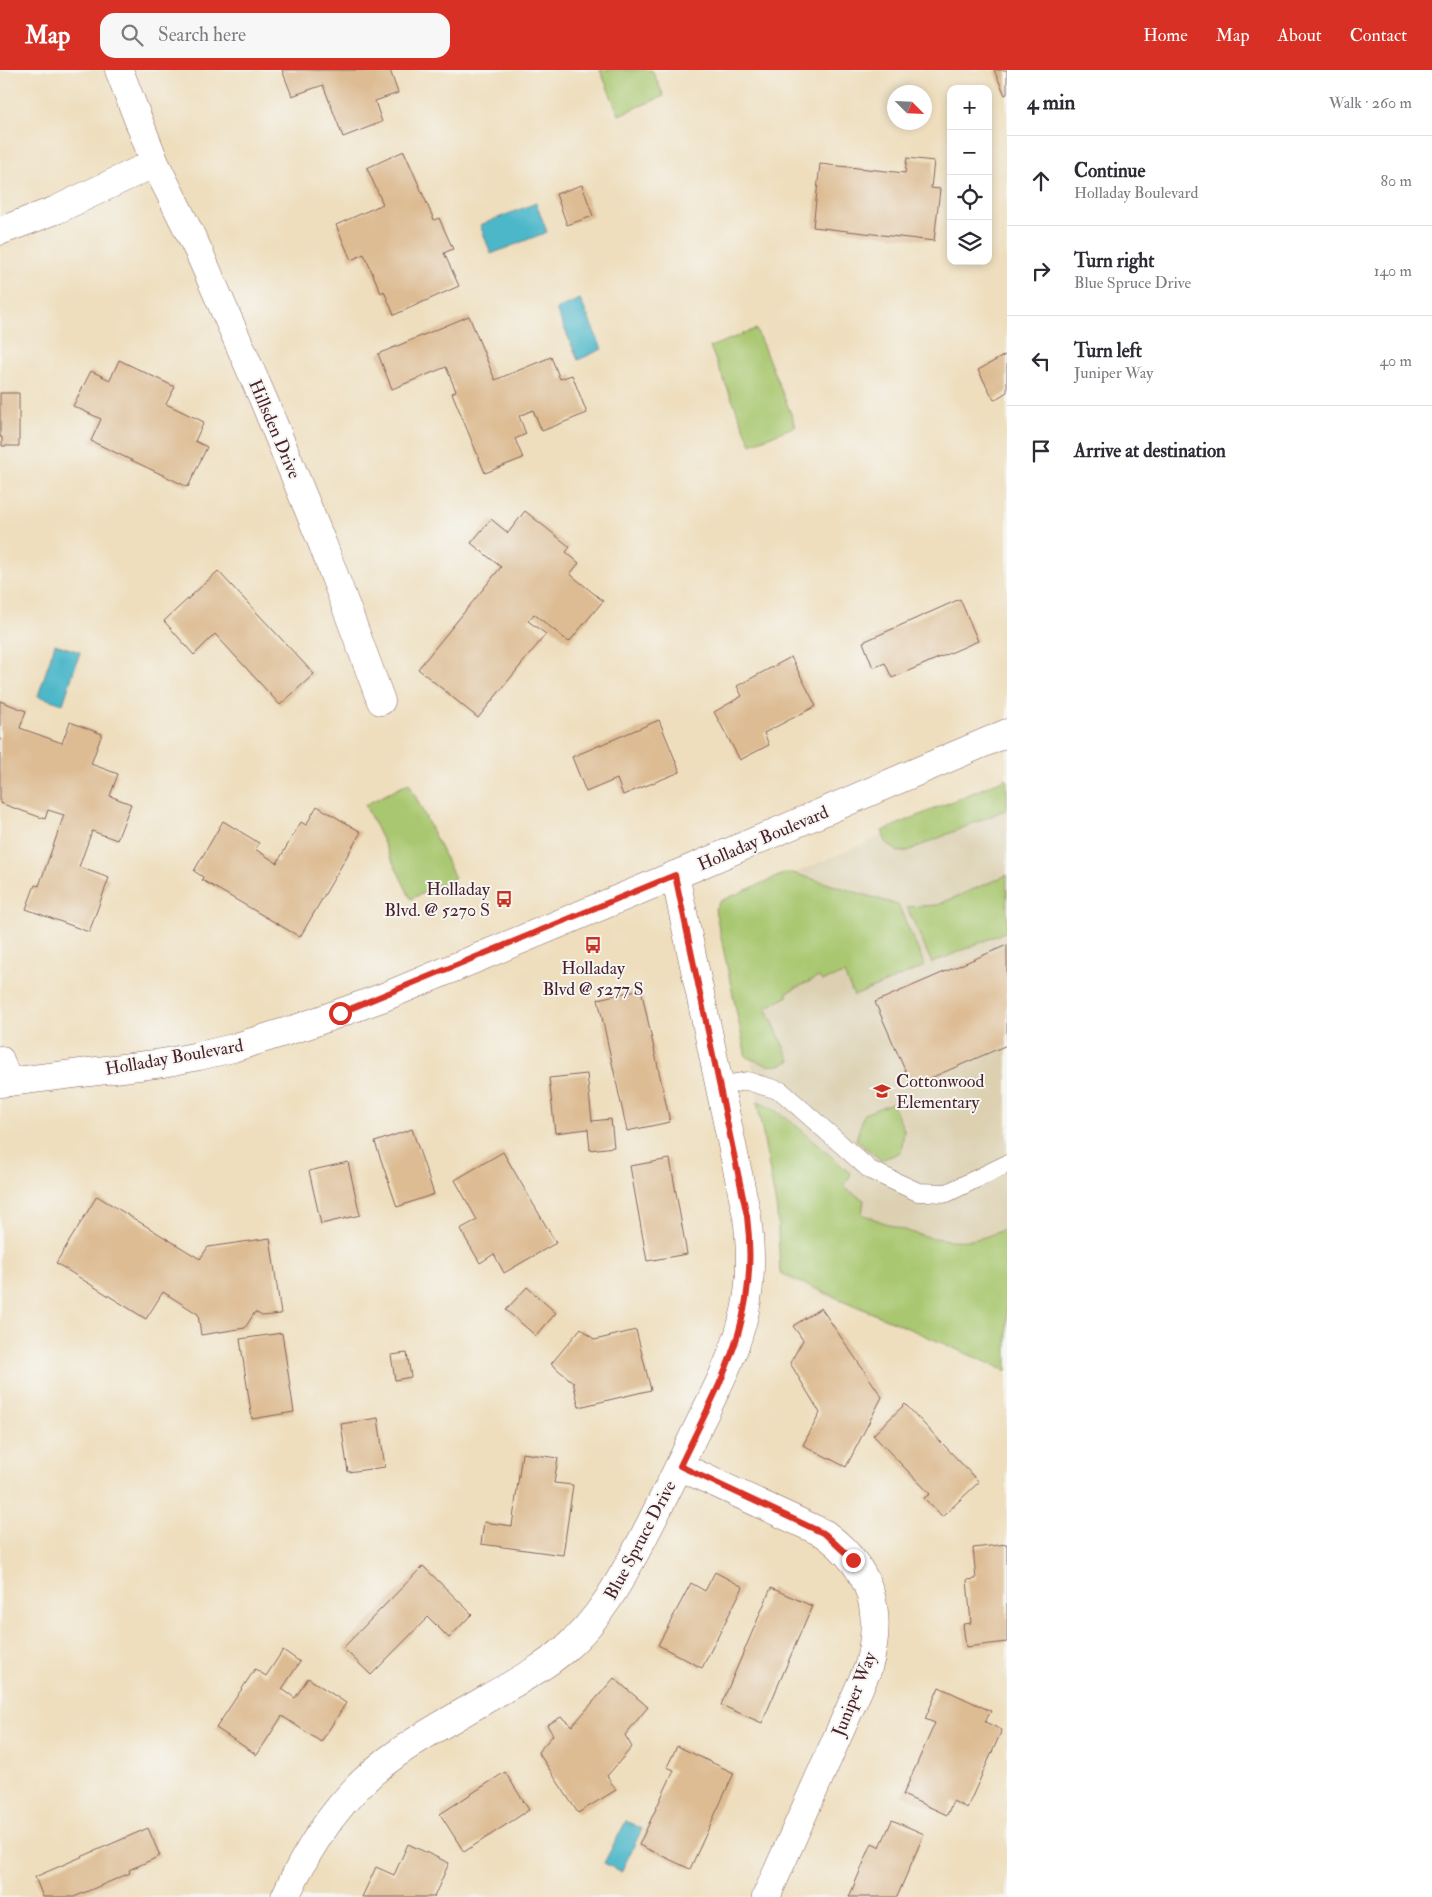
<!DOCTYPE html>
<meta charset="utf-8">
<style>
body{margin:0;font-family:"IM FELL Double Pica",serif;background:#f7f7f7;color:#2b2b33}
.controls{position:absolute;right:15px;top:15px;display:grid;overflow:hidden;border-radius:10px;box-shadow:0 2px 8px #0003}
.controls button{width:45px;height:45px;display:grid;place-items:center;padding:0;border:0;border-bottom:1px solid #e1e1e2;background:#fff;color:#2b2b33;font:25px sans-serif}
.compass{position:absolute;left:887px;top:15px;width:45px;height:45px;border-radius:50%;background:#fff;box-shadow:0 2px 8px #0003;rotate:114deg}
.stop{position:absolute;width:15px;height:15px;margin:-11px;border:4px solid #d93025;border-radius:50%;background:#fff}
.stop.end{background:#d93025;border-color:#fff;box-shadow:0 1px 5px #0008}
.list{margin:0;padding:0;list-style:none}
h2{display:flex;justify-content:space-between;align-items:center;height:65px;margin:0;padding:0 20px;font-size:21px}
h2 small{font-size:16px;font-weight:400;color:#7c7c81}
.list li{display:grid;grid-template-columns:32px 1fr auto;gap:15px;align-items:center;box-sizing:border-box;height:90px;padding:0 20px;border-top:1px solid #e1e1e2}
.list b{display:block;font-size:19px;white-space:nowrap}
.list p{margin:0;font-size:16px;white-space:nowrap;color:#7c7c81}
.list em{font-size:16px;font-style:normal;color:#7c7c81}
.icon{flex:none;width:28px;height:28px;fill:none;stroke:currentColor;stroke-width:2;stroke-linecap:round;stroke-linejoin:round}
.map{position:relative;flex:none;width:1007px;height:1827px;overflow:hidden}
header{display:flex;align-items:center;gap:30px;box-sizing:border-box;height:70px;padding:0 25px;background:#d93025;color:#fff}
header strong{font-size:24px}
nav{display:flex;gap:28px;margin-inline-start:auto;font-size:18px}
.search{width:350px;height:45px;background:#f7f7f7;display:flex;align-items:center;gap:12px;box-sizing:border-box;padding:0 18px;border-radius:15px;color:#7c7c81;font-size:19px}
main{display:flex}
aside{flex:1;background:#fff}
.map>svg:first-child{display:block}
</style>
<header>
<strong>Map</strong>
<div class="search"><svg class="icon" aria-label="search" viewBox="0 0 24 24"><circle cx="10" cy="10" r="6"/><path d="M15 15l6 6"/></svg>Search here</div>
<nav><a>Home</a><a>Map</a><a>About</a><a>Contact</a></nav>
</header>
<main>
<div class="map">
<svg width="1007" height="1827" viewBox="0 0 1007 1827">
<rect width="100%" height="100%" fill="#f6f6f2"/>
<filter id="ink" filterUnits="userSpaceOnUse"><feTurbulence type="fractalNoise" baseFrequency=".02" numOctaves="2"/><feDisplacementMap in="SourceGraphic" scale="10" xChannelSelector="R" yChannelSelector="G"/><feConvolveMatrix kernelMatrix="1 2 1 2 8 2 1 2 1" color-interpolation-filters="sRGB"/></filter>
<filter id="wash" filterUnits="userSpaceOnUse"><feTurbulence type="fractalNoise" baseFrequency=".0096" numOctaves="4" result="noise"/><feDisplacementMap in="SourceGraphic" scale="20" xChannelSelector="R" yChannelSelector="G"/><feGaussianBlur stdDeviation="1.12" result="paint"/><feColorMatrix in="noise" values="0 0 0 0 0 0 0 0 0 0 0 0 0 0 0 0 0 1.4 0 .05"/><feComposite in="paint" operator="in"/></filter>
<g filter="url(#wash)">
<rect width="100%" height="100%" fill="#eedebd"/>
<path fill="#dcd0b1" d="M1007,712v586l-220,-88 -61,-377z"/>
<path fill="#a9c76f" stroke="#7a734d" d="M600,0h52l12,26 -45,19z
M756,259l40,97 -45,18 -41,-97z
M1007,708v31l-99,42 -10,1 -12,-10 -4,-11z
M409,713l46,95 -44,21 -46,-94z
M786,803h7l105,32 27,61 -71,30 -10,-22 -22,7 -3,-4 -32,15v5l-21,10 24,54c-18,9 -25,3 -44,-4l-31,-148 5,-8z
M1007,805v56l-75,32 -25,-56 30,-2z
M757,1032c29,9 69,51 94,72l-8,13 21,13 -2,14c35,14 70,29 108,26 13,-1 25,-7 37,-12v143l-227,-98 -3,-62z
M892,1033l12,27 -3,22 -20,8 -25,-20 8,-26z"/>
<path fill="#4cb7c9" stroke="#4b6b7a" d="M536,133l11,29 -56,22 -11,-29z
M580,229l22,50 -24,11 -22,-51z
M55,574l25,8 -17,52 -25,-8z
M626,1751l16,8 -21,43 -17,-9z"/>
<g id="blocks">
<path fill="#ddbc93" d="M282,0h108l8,23 -23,8 7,21 -39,15 -20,-52 -31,11z
M994,0h13v24l-2,1z
M404,81l30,69 5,-2 14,31 -9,4 15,33 -65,29 -10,-24 -3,2 -17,-39 -13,6 -15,-35 47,-21 -16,-36z
M907,88l27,3 -3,27 9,1 -6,52 -121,-14 7,-63 85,9z
M582,115l11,31 -26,9 -11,-31z
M469,246l26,64 56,-23 9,22 12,-4 15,38 -45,18 -9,-21 -14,6 7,18 -11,5 8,19 -38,15 -33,-80 4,-2 -10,-24 -54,22 -14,-35z
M1007,284v38l-13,8 -16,-30z
M119,290l56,27 -9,17 38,18 -9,19 12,6 -19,40 -97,-46 10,-22 -28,-13 18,-35 19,9z
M0,323h19v53h-17v-9h-2z
M525,441l45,36 -4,5 13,11 -9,11 33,27 -34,41 -35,-28 -6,7 18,13 -68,84 -60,-49 83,-102 -30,-24 20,-24 17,14z
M218,501l96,103 -34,31 -65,-71 -21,21 -30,-34z
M960,529l18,42 -86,37 -7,-15 -12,5 -10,-26z
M791,587l25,49 -52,27 5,12 -29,15 -26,-48 28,-16 -5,-10z
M0,631l26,10 -6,17 42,15 8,-21 32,12 -11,30 27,10 -8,22 21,8 -14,36 -25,-9 -13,36 30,11 -20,54 -63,-23 9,-24 4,1 25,-71 -16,-5 -3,9 -45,-16z
M659,650l21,52 -57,23 -6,-16 -31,13 -14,-35z
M317,736l44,26 -61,105 -98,-57 1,-3 -9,-6 29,-50 36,22 -4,6 22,14 24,-41 5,3z
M1007,875v100l-95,41 -37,-84z
M641,919l29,133 -43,9 -29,-132z
M587,1004l5,47 19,-2 3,28 -24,3 -2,-21 -33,4 -6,-55z
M412,1059l22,65 -37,13 -22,-65z
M503,1082l53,91 -52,30 -10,-19 -14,9 -20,-34 17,-9 -22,-40z
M670,1089l17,95 -40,7 -17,-95z
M348,1092l12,53 -39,9 -12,-53z
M97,1126l103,63 8,-12 62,-9 11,76 -19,2 -7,-4 -10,16 -44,7 -3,-21 -35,-22 -17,27 -90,-56z
M527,1217l29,26 -20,23 -30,-26z
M821,1238l61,89 -36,70 -43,-22 17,-32 -30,-50 13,-23 -10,-14z
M581,1258l14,12 41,-10 15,60 -72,17 -6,-25 -22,-18z
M282,1263l12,79 -42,7 -12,-80z
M407,1283l4,24 -16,3 -4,-25z
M905,1334l74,78 -37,35 -18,-19 6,-4 -57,-59z
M378,1348l7,49 -37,5 -7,-48z
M522,1383l36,5 -4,25 19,2 -10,70 -82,-11 3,-22 28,4z
M1007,1474v98l-41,5 -3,-23 8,-1 -4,-43 9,-1 -3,-31z
M423,1496l49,48 -23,24 -21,-21 -57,58 -28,-27z
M715,1502l28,15 -41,81 -44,-23 33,-62 14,8z
M771,1518l41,18 -50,117 -41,-18z
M283,1580l17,12 -18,27 13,9 13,-20 38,25 -25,39 -39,-26 -25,39 -41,-27 39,-59 11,7z
M614,1608l34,29 -23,28 7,12 -25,29 9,14 -38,23 -40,-61 15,-17 -6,-10 14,-8 11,9z
M939,1617l52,24 -6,11 17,8 -35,78 -14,-7 -6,14 -44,-20 32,-72 -10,-4z
M677,1676l57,27 -44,96 -51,-24 35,-75 -7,-3z
M505,1702l24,38 -65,42 -24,-38z
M892,1750l32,14 -27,63h-48l23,-54 8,4z
M148,1758l12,28 -31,14 1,3 -56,24h-31l-8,-20z
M408,1774l41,19 -15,34h-72l14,-30 18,8z"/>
</g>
</g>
<g filter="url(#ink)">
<use href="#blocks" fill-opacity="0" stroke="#83625e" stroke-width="1"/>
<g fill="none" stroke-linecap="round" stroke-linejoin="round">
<g stroke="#83625e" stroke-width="19">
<path id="service" d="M719,1016l28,-5 34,10 89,79 48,22 29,1 60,-29"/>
</g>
<g stroke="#83625e" stroke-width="29">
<path id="minor" d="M119,0l36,93 43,87 66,151 59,144 58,156
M0,161l56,-21 99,-47
M0,990l8,22
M679,1396l146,68c47,35 59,78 43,134l-102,229
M285,1827c26,-57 61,-109 114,-145 28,-20 59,-36 89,-54 26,-15 54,-29 77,-49 35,-30 55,-68 77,-109 17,-33 34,-67 50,-101 20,-42 43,-82 53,-128 7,-31 6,-63 2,-95l-72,-341"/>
</g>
<g stroke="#83625e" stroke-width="29">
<path id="secondary" d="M0,1013l163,-20 36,-7 34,-8 71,-22 80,-29 313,-131 310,-133"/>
</g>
<use href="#service" stroke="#fff" stroke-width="18"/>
<use href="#minor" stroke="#fff" stroke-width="28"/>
<use href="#secondary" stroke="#fff" stroke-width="28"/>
</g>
</g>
<g fill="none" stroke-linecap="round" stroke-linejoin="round" filter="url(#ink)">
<path stroke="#d93025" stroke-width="6" d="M340,943l335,-138 72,341c13,103 -25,162 -67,250l145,68 28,26"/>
</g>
<defs>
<g id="bus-bare" transform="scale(1.35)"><path d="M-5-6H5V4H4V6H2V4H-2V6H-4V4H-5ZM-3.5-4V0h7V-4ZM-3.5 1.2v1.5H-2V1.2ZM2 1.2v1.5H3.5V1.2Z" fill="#c8321e" stroke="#f6f6f2" stroke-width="2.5" paint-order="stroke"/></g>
<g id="school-bare" transform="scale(1.35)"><path d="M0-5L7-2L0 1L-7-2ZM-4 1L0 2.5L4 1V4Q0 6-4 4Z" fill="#c8321e" stroke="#f6f6f2" stroke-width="2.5" paint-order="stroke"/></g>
</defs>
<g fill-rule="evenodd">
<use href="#bus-bare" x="504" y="829"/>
<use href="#bus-bare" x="593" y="875"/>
<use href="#school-bare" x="882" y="1021"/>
</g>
<g text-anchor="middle" stroke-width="4" stroke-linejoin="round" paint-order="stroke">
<g font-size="18" fill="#4a1f2b" stroke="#f6f6f2">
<text transform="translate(275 359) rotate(67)" y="6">Hillsden Drive</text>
<text transform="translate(763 768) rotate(-23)" y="6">Holladay Boulevard</text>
<text transform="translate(174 987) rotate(-10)" y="6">Holladay Boulevard</text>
<text transform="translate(640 1470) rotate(-62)" y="6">Blue Spruce Drive</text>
<text transform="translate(854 1624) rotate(-68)" y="6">Juniper Way</text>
</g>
<g font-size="18" fill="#4a1f2b" stroke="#f6f6f2" text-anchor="end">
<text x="490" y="825">Holladay<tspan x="490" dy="21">Blvd. @ 5270 S</tspan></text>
<text x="593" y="904" text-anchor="middle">Holladay<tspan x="593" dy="21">Blvd @ 5277 S</tspan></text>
<text x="896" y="1017" text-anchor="start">Cottonwood<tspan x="896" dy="21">Elementary</tspan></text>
</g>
</g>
</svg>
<div class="controls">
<button>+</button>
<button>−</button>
<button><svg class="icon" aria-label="locate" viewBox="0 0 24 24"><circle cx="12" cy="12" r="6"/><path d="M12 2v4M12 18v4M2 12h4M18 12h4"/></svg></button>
<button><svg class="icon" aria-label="layers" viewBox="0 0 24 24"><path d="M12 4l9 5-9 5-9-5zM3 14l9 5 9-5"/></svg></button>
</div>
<svg class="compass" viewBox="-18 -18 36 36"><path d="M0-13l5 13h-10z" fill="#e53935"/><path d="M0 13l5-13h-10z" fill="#7c7c81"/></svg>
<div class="stop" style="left:340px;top:943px"></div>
<div class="stop end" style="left:853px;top:1490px"></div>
</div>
<aside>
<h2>4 min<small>Walk · 260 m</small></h2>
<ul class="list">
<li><svg class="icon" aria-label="ahead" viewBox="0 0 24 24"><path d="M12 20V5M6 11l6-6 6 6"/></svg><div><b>Continue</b><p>Holladay Boulevard</p></div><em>80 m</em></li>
<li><svg class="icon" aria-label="right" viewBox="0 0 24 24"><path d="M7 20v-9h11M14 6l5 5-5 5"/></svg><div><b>Turn right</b><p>Blue Spruce Drive</p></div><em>140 m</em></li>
<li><svg class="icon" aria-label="left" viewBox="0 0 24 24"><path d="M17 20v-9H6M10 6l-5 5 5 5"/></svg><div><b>Turn left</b><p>Juniper Way</p></div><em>40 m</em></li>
<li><svg class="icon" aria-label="arrive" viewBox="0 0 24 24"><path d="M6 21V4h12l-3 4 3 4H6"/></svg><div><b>Arrive at destination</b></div></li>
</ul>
</aside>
</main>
